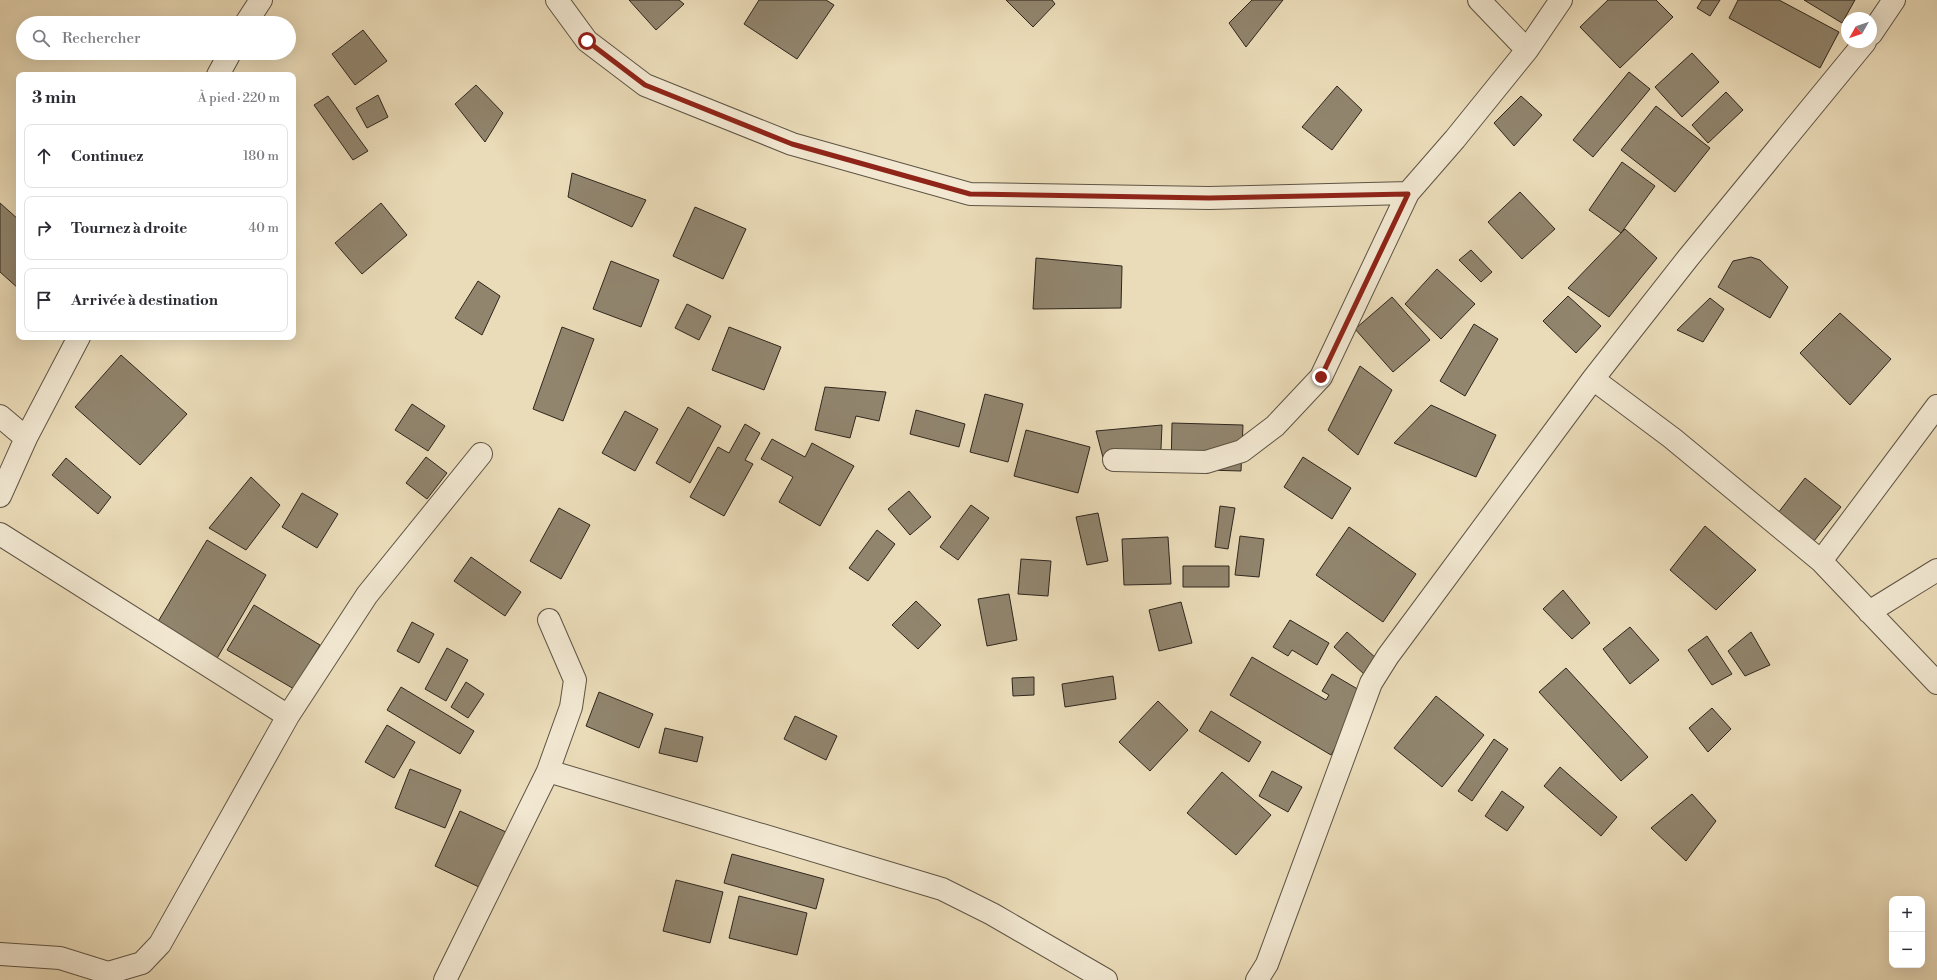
<!DOCTYPE html>
<html lang="fr">
<meta charset="utf-8">
<style>
body{margin:0;font-family:"Libre Bodoni",serif;background:#f7f7f7;color:#2b2b33}
.controls{position:absolute;right:12px;bottom:12px;display:grid;overflow:hidden;border-radius:8px;box-shadow:0 4px 16px #0002}
.controls button{width:36px;height:36px;display:grid;place-items:center;padding:0;border:0;border-bottom:1px solid #e1e1e2;background:#fff;color:#2b2b33;font:20px sans-serif}
.compass{position:absolute;left:1841px;top:12px;width:36px;height:36px;border-radius:50%;background:#fff;box-shadow:0 4px 16px #0002;rotate:230deg}
.stop{position:absolute;width:12px;height:12px;margin:-9px;border:3px solid #8f2418;border-radius:50%;background:#fff}
.stop.end{background:#8f2418;border-color:#fff;box-shadow:0 1px 4px #0008}
.list{margin:0;padding:0;list-style:none}
h2{display:flex;justify-content:space-between;align-items:center;height:52px;margin:0;padding:0 16px;font-size:17px}
h2 small{font-size:13px;font-weight:400;color:#7c7c81}
.list li{display:grid;grid-template-columns:26px 1fr auto;gap:12px;align-items:center;box-sizing:border-box;height:64px;margin:0 8px 8px;padding:0 8px;border:1px solid #e1e1e2;border-radius:8px}
.list b{display:block;font-size:15px;white-space:nowrap}
.list em{font-size:13px;font-style:normal;color:#7c7c81}
.icon{flex:none;width:22px;height:22px;fill:none;stroke:currentColor;stroke-width:2;stroke-linecap:round;stroke-linejoin:round}
.map{position:relative;flex:none;width:1937px;height:980px;overflow:hidden}
.search{position:absolute;background:#fff;box-shadow:0 4px 16px #0002;left:16px;top:16px;width:280px;height:44px;display:flex;align-items:center;gap:10px;box-sizing:border-box;padding:0 14px;border-radius:22px;color:#7c7c81;font-size:15px}
.panel{position:absolute;background:#fff;box-shadow:0 4px 16px #0002;left:16px;top:72px;width:280px;height:268px;border-radius:8px}
.map>svg:first-child{display:block}
</style>
<div class="map">
<svg width="1937" height="980" viewBox="0 0 1937 980">
<rect width="100%" height="100%" fill="#ebdcb9"/>
<filter id="stains"><feTurbulence type="fractalNoise" baseFrequency=".005" numOctaves="4"/><feColorMatrix values="0 0 0 0 .2 0 0 0 0 .09 0 0 0 0 .02 0 0 0 .5 -.17"/></filter>
<radialGradient id="worn" r=".72"><stop offset=".6" stop-color="#630" stop-opacity="0"/><stop offset="1" stop-color="#630" stop-opacity=".3"/></radialGradient>
<path fill="#91856e" stroke="#2f261d" d="M629,0h50l5,4 -28,26z
M759,0h67l8,5 -37,54 -53,-35z
M1006,0h46l3,4 -22,23z
M1252,0h31l-37,47 -17,-24z
M1608,0h48l17,17 -53,51 -40,-41z
M1702,0h18l-10,16 -13,-8z
M1738,0h41l60,32 -19,36 -91,-50z
M1804,0h51l-13,23z
M363,30l24,31 -32,24 -23,-31z
M1692,53l27,29 -37,35 -27,-30z
M1629,72l21,17 -57,68 -20,-17z
M476,85l27,28 -18,29 -30,-38z
M1337,86l25,24 -30,40 -30,-23z
M1726,92l17,18 -35,33 -16,-18z
M378,95l10,22 -21,11 -11,-20z
M328,96l40,55 -15,9 -39,-55z
M1521,96l21,19 -28,31 -20,-23z
M1656,106l54,42 -35,44 -54,-42z
M1622,162l33,24 -34,47 -32,-23z
M572,173l74,27 -14,27 -64,-30z
M1520,192l35,37 -33,30 -34,-37z
M0,203l19,17v69l-19,-17z
M381,203l26,32 -45,39 -27,-31z
M695,207l51,22 -23,50 -50,-23z
M1625,229l32,29 -48,59 -41,-29z
M1471,250l21,22 -11,10 -22,-22z
M1751,257l9,3 28,27 -18,31 -52,-31 15,-26z
M1036,258l86,8 -1,42 -88,1z
M611,261l48,19 -18,47 -48,-18z
M1437,269l38,35 -34,35 -36,-35z
M478,281l22,15 -18,39 -27,-17z
M1568,296l33,30 -25,27 -33,-32z
M1392,297l38,43 -37,32 -38,-43z
M1710,298l14,11 -21,33 -26,-12z
M687,304l24,12 -12,24 -24,-12z
M1840,313l51,46 -41,46 -50,-52z
M1474,324l24,15 -33,57 -25,-15z
M562,327l32,12 -31,82 -30,-12z
M729,327l52,20 -17,43 -52,-20z
M121,355l66,59 -47,51 -65,-58z
M1360,366l32,24 -34,65 -30,-25z
M825,387l61,5 -7,29 -23,-5 -6,22 -35,-8z
M985,394l38,10 -15,58 -38,-10z
M412,404l33,22 -17,25 -33,-21z
M1431,405l65,30 -20,42 -82,-34z
M688,407l33,19 -31,57 -34,-20z
M916,410l49,14 -6,23 -49,-13z
M625,411l33,18 -23,42 -33,-18z
M1172,423l71,2 -2,46 -70,-2z
M745,424l15,9 -15,27 8,4 -29,52 -34,-19 28,-50 11,6z
M1162,425l-2,47 -54,-3 -10,-38z
M1026,430l64,17 -12,46 -64,-17z
M772,439l33,18 7,-14 42,23 -34,60 -41,-24 14,-25 -32,-18z
M426,457l21,16 -20,26 -21,-16z
M1303,457l48,31 -19,31 -48,-32z
M66,458l45,39 -13,17 -46,-39z
M251,477l29,28 -34,45 -37,-22z
M1805,478l36,29 -27,34 -36,-28z
M909,491l22,26 -21,18 -22,-26z
M302,493l36,21 -21,34 -35,-21z
M971,505l18,13 -31,42 -18,-13z
M1220,506l15,2 -7,41 -13,-2z
M559,508l31,17 -29,54 -31,-18z
M1098,513l10,48 -21,4 -11,-48z
M1705,526l51,44 -40,40 -46,-40z
M1349,527l67,47 -33,48 -67,-47z
M877,530l18,14 -27,37 -19,-13z
M1240,536l24,3 -5,38 -24,-2z
M1168,537l3,47 -47,1 -2,-46z
M207,540l59,35 -50,85 -60,-35z
M471,557l50,35 -16,24 -51,-35z
M1021,559l30,2 -3,35 -30,-2z
M1183,566h46v21h-46z
M1563,590l27,33 -18,16 -29,-30z
M1009,594l8,46 -30,6 -9,-47z
M916,601l25,24 -23,24 -26,-24z
M1181,602l11,41 -33,8 -10,-41z
M254,605l66,40 -26,44 -67,-39z
M1290,620l39,23 -12,22 -25,-15 -4,6 -15,-9z
M412,622l22,12 -15,29 -22,-12z
M1630,627l29,33 -29,24 -27,-35z
M1347,632l30,27 -13,15 -30,-27z
M1751,632l19,33 -25,11 -17,-25z
M1707,636l25,38 -20,11 -24,-35z
M447,648l21,12 -22,41 -21,-12z
M1252,657l74,43 3,-5 -7,-4 10,-17 34,20 -35,61 -101,-60z
M1566,668l82,89 -27,24 -82,-89z
M1113,676l3,23 -51,8 -3,-23z
M1034,677v18l-21,1 -1,-18z
M466,682l18,12 -16,24 -17,-11z
M401,687l73,44 -14,23 -73,-44z
M599,692l54,22 -14,34 -53,-22z
M1436,696l48,39 -42,52 -48,-39z
M1158,701l30,29 -38,41 -31,-29z
M1712,708l19,21 -23,23 -19,-24z
M1211,711l50,31 -12,20 -50,-31z
M795,716l42,20 -11,24 -42,-21z
M387,725l28,17 -21,36 -29,-16z
M665,728l38,9 -6,25 -38,-9z
M1494,739l14,10 -36,52 -14,-10z
M1560,767l57,50 -16,19 -57,-50z
M410,769l51,21 -16,38 -50,-20z
M1272,771l30,16 -14,25 -29,-16z
M1222,772l49,43 -35,40 -49,-42z
M1502,791l22,16 -17,24 -22,-15z
M1692,794l24,27 -30,40 -35,-33z
M460,811l46,21 -25,56 -46,-22z
M732,854l92,25 -8,30 -92,-26z
M676,880l47,12 -13,51 -47,-12z
M739,896l68,17 -10,42 -68,-17z"/>
<g fill="none" stroke-linecap="round" stroke-linejoin="round">
<g stroke="#5e5444" stroke-width="24">
<path id="street" d="M557,0l30,41 58,44 147,59 178,50 239,4 199,-5
M1479,0l48,50
M246,23l15,-23
M1871,34l23,-34
M218,75l12,-22
M1593,379l79,59 149,123 116,122
M0,416l26,22
M1114,460l92,2 36,-11 33,-25 46,-49 87,-184 47,-54 72,-89 34,-50
M0,496l26,-58 53,-101
M0,534l288,182
M1821,561l116,-155
M1869,612l68,-42
M548,771l394,118 50,25 114,66
M0,954l60,4 48,15 34,-10 18,-19 128,-228 79,-121 114,-141
M445,980l103,-209 23,-64 4,-27 -26,-60
M1257,980l10,-16 104,-281 17,-27 205,-277 95,-121 177,-216"/>
</g>
<use href="#street" stroke="#f2e8d2" stroke-width="22"/>
</g>
<g fill="none" stroke-linecap="round" stroke-linejoin="round">
<path stroke="#8f2418" stroke-width="5" d="M587,41l58,44 147,59 178,50 239,4 199,-4 -87,183"/>
</g>
<rect width="100%" height="100%" filter="url(#stains)"/>
<rect width="100%" height="100%" fill="url(#worn)"/>
</svg>
<div class="controls">
<button>+</button>
<button>−</button>
</div>
<svg class="compass" viewBox="-18 -18 36 36"><path d="M0-13l5 13h-10z" fill="#e53935"/><path d="M0 13l5-13h-10z" fill="#7c7c81"/></svg>
<div class="stop" style="left:587px;top:41px"></div>
<div class="stop end" style="left:1321px;top:377px"></div>
<div class="search"><svg class="icon" aria-label="search" viewBox="0 0 24 24"><circle cx="10" cy="10" r="6"/><path d="M15 15l6 6"/></svg>Rechercher</div>
<section class="panel">
<h2>3 min<small>À pied · 220 m</small></h2>
<ul class="list">
<li><svg class="icon" aria-label="ahead" viewBox="0 0 24 24"><path d="M12 20V5M6 11l6-6 6 6"/></svg><div><b>Continuez</b></div><em>180 m</em></li>
<li><svg class="icon" aria-label="right" viewBox="0 0 24 24"><path d="M7 20v-9h11M14 6l5 5-5 5"/></svg><div><b>Tournez à droite</b></div><em>40 m</em></li>
<li><svg class="icon" aria-label="arrive" viewBox="0 0 24 24"><path d="M6 21V4h12l-3 4 3 4H6"/></svg><div><b>Arrivée à destination</b></div></li>
</ul>
</section>
</div>
